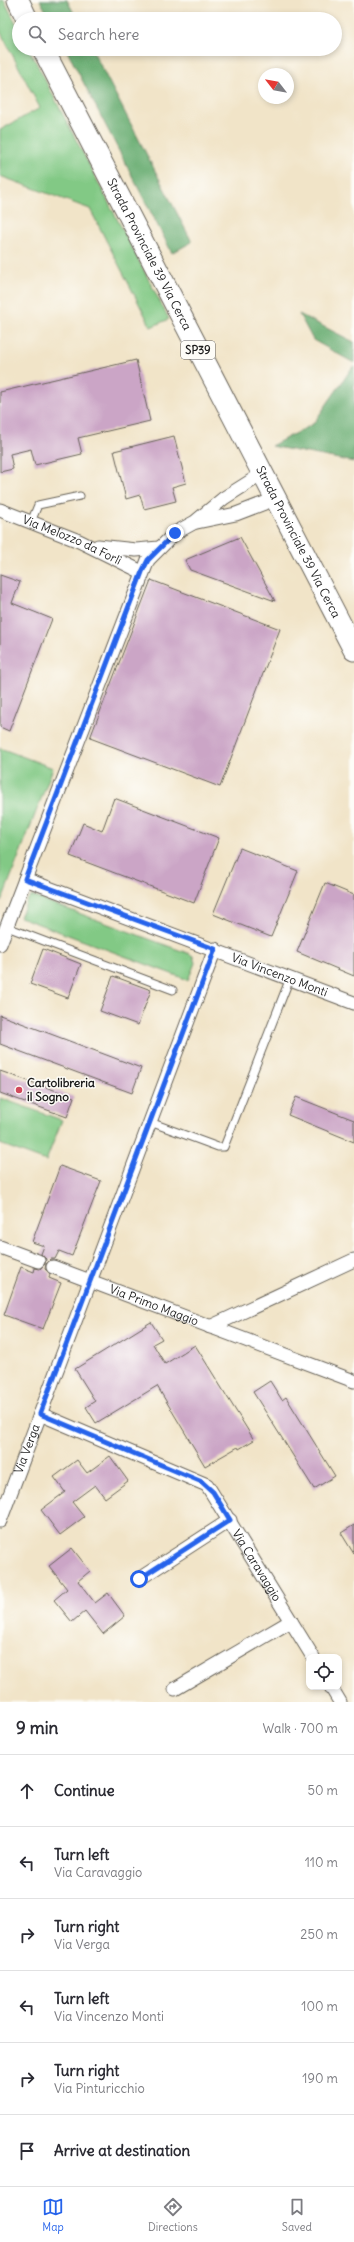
<!DOCTYPE html>
<meta charset="utf-8">
<style>
body{margin:0;font-family:Delius,sans-serif;background:#f2f2f3;color:#2b2b33}
.controls{position:absolute;right:12px;bottom:12px;display:grid;overflow:hidden;border-radius:8px;box-shadow:0 2px 6px #0003}
.controls button{width:36px;height:36px;display:grid;place-items:center;padding:0;border:0;border-bottom:1px solid #e1e1e2;background:#fff;color:#2b2b33;font:20px sans-serif}
.compass{position:absolute;left:258px;top:68px;width:36px;height:36px;border-radius:50%;background:#fff;box-shadow:0 2px 6px #0003;rotate:301deg}
.stop{position:absolute;width:12px;height:12px;margin:-9px;border:3px solid #2563eb;border-radius:50%;background:#fff}
.stop.end{background:#2563eb;border-color:#fff;box-shadow:0 1px 4px #0008}
.list{margin:0;padding:0;list-style:none}
h2{display:flex;justify-content:space-between;align-items:center;height:52px;margin:0;padding:0 16px;font-size:17px}
h2 small{font-size:13px;font-weight:400;color:#7c7c81}
.list li{display:grid;grid-template-columns:26px 1fr auto;gap:12px;align-items:center;box-sizing:border-box;height:72px;padding:0 16px;border-top:1px solid #e1e1e2}
.list b{display:block;font-size:15px;white-space:nowrap}
.list p{margin:0;font-size:13px;white-space:nowrap;color:#7c7c81}
.list em{font-size:13px;font-style:normal;color:#7c7c81}
.icon{flex:none;width:22px;height:22px;fill:none;stroke:currentColor;stroke-width:2;stroke-linecap:round;stroke-linejoin:round}
.map{position:relative;flex:none;width:354px;height:1702px;overflow:hidden}
.search{position:absolute;background:#fff;box-shadow:0 2px 6px #0003;left:12px;right:12px;top:12px;height:44px;display:flex;align-items:center;gap:10px;box-sizing:border-box;padding:0 14px;border-radius:22px;color:#7c7c81;font-size:15px}
.sheet{height:484px;background:#fff}
nav{display:flex;justify-content:space-around;align-items:center;box-sizing:border-box;height:56px;border-top:1px solid #e1e1e2;background:#fff;font-size:11px;color:#7c7c81}
nav a{display:grid;justify-items:center;gap:2px}
nav .on{color:#2563eb}
.map>svg:first-child{display:block}
</style>
<div class="map">
<svg width="354" height="1702" viewBox="0 0 354 1702">
<rect width="100%" height="100%" fill="#fdfcf7"/>
<filter id="ink" filterUnits="userSpaceOnUse"><feTurbulence type="fractalNoise" baseFrequency=".025" numOctaves="2"/><feDisplacementMap in="SourceGraphic" scale="8" xChannelSelector="R" yChannelSelector="G"/><feConvolveMatrix kernelMatrix="1 2 1 2 8 2 1 2 1" color-interpolation-filters="sRGB"/></filter>
<filter id="wash" filterUnits="userSpaceOnUse"><feTurbulence type="fractalNoise" baseFrequency=".012" numOctaves="4" result="noise"/><feDisplacementMap in="SourceGraphic" scale="16" xChannelSelector="R" yChannelSelector="G"/><feGaussianBlur stdDeviation="0.9" result="paint"/><feColorMatrix in="noise" values="0 0 0 0 0 0 0 0 0 0 0 0 0 0 0 0 0 1.4 0 .05"/><feComposite in="paint" operator="in"/></filter>
<g filter="url(#wash)">
<rect width="100%" height="100%" fill="#f1e4c8"/>
<path fill="#82c985" stroke="#4f7250" d="M0,0h4l15,29v20h10l140,270 -18,8 -61,-118 -90,-33v-46l40,-22 -40,-77z
M0,748l53,20 -53,137z
M32,896l158,58 3,2 2,7 -7,17 -168,-63 7,-17z
M0,1098l62,22 -16,41 -46,-17z"/>
<path fill="#69ad72" stroke="#426447" d="M40,0h27l10,19h-27z
M66,49h26l100,193 -20,11z
M299,314l55,28v21l-41,-23z
M354,365v97l-83,-16 42,-22z"/>
<g id="blocks">
<path fill="#cba5c6" d="M136,360l14,61 -72,17 4,16 -47,11 -4,-16 -21,5 3,15 -13,3v-80z
M174,436l12,47 -14,4 4,14 -32,8 -4,-14 -14,4 -12,-48z
M240,537l35,64 -85,-31 -5,-10z
M0,575l20,7 -8,21 40,16 -43,112 -9,-4z
M151,580l129,49 -60,158 -130,-49z
M114,798l105,40 -25,65 -124,-47 13,-33 19,8z
M240,848l58,23 -27,66 -58,-23z
M325,883l29,12v81l-57,-24z
M43,949l38,15 -13,34 -38,-14z
M113,976l38,14 -13,35 -38,-14z
M0,1015l141,53 -9,25 -132,-49z
M0,1071l74,26 -7,20 -67,-24z
M296,1097l58,23v22l-66,-27z
M60,1166l41,15 -29,75 -13,-5 -4,8h-4l-5,5 -1,5 5,5 -1,4 12,5 -18,46 -39,-14 17,-48 13,5 1,-4 5,1 5,-5 1,-5 -5,-5 3,-8 -12,-4z
M151,1322l11,17 -9,5 12,20 30,-19 59,95 -15,9 -1,-2 -33,19 -48,-80 -61,37 -10,-16 9,-6 -20,-32z
M270,1381l12,19 4,-3 49,79 -21,13 -61,-97z
M110,1456l18,25 -23,17 -10,-13 -23,17 12,15 -24,18 -19,-25 24,-18 -11,-15 23,-17 10,13z
M354,1525v29l-13,-21z
M72,1548l18,23 -12,10 17,22 13,-10 17,23 -22,18 -18,-23 -13,11 -18,-22 13,-11 -18,-23z"/>
</g>
</g>
<g filter="url(#ink)">
<use href="#blocks" fill-opacity="0" stroke="#676258" stroke-width="1"/>
<g fill="none" stroke-linecap="round" stroke-linejoin="round">
<g stroke="#676258" stroke-width="9">
<path id="service" d="M31,522l7,-17 42,-9
M7,927l166,63
M150,1122l68,25h6l66,-169"/>
</g>
<g stroke="#676258" stroke-width="15">
<g id="minor">
<path id="s1" d="M0,510l79,31 63,31"/>
<path d="M197,522l39,-8 39,-15"/>
<path d="M98,546l38,4 23,-2"/>
<path id="s2" d="M25,879l329,124"/>
<path d="M0,944l148,-384 27,-27 20,-11 29,-24 38,-24"/>
<path d="M0,1247l38,14"/>
<path id="s3" d="M53,1267l301,114"/>
<path d="M210,1327l144,-67"/>
<path id="s4" d="M40,1414l167,71 106,172"/>
<path id="s5" d="M0,1521l215,-572"/>
<path d="M139,1579l91,-59"/>
<path d="M331,1687l9,15"/>
<path d="M175,1689l116,-68"/>
</g>
</g>
<g stroke="#676258" stroke-width="23">
<g id="primary">
<path d="M18,0l9,19"/>
<path id="s6" d="M43,49l311,601"/>
</g>
</g>
<use href="#service" stroke="#fff" stroke-width="7"/>
<use href="#minor" stroke="#fff" stroke-width="13"/>
<use href="#primary" stroke="#fff" stroke-width="21"/>
</g>
</g>
<g fill="none" stroke-linecap="round" stroke-linejoin="round" filter="url(#ink)">
<path stroke="#2563eb" stroke-width="5" d="M139,1579l91,-59 -17,-28 -11,-10 -162,-68 175,-465 -190,-70 117,-307 6,-12 27,-27"/>
</g>
<circle fill="#d1495b" stroke="#fdfcf7" stroke-width="1.5" cx="19" cy="1090" r="4"/>
<g text-anchor="middle" stroke-width="3" stroke-linejoin="round" paint-order="stroke">
<rect fill="#fdfcf7" stroke="#605f5e" stroke-width="1" x="181" y="341" width="34" height="18" rx="3"/>
<g font-size="11" font-weight="bold" fill="#1c1c1c">
<text x="198" y="354">SP39</text>
</g>
<g font-size="12" fill="#1c1c1c" stroke="#fdfcf7">
<text dy="4" stroke="none"><textPath href="#s6" startOffset="231">Strada Provinciale 39 Via Cerca</textPath></text>
<text dy="4" stroke="none"><textPath href="#s1" startOffset="78">Via Melozzo da Forlì</textPath></text>
<text dy="4" stroke="none"><textPath href="#s6" startOffset="555">Strada Provinciale 39 Via Cerca</textPath></text>
<text dy="4" stroke="none"><textPath href="#s2" startOffset="272">Via Vincenzo Monti</textPath></text>
<text dy="4" stroke="none"><textPath href="#s3" startOffset="108">Via Primo Maggio</textPath></text>
<text dy="4" stroke="none"><textPath href="#s5" startOffset="77">Via Verga</textPath></text>
<text dy="4" stroke="none"><textPath href="#s4" startOffset="276">Via Caravaggio</textPath></text>
</g>
<g font-size="12" font-weight="bold" fill="#1c1c1c" stroke="#fdfcf7" text-anchor="start">
<text x="27" y="1087">Cartolibreria<tspan x="27" dy="14">il Sogno</tspan></text>
</g>
</g>
</svg>
<div class="controls">
<button><svg class="icon" aria-label="locate" viewBox="0 0 24 24"><circle cx="12" cy="12" r="6"/><path d="M12 2v4M12 18v4M2 12h4M18 12h4"/></svg></button>
</div>
<svg class="compass" viewBox="-18 -18 36 36"><path d="M0-13l5 13h-10z" fill="#e53935"/><path d="M0 13l5-13h-10z" fill="#7c7c81"/></svg>
<div class="stop" style="left:139px;top:1579px"></div>
<div class="stop end" style="left:175px;top:533px"></div>
<div class="search"><svg class="icon" aria-label="search" viewBox="0 0 24 24"><circle cx="10" cy="10" r="6"/><path d="M15 15l6 6"/></svg>Search here</div>
</div>
<section class="sheet">
<h2>9 min<small>Walk · 700 m</small></h2>
<ul class="list">
<li><svg class="icon" aria-label="ahead" viewBox="0 0 24 24"><path d="M12 20V5M6 11l6-6 6 6"/></svg><div><b>Continue</b></div><em>50 m</em></li>
<li><svg class="icon" aria-label="left" viewBox="0 0 24 24"><path d="M17 20v-9H6M10 6l-5 5 5 5"/></svg><div><b>Turn left</b><p>Via Caravaggio</p></div><em>110 m</em></li>
<li><svg class="icon" aria-label="right" viewBox="0 0 24 24"><path d="M7 20v-9h11M14 6l5 5-5 5"/></svg><div><b>Turn right</b><p>Via Verga</p></div><em>250 m</em></li>
<li><svg class="icon" aria-label="left" viewBox="0 0 24 24"><path d="M17 20v-9H6M10 6l-5 5 5 5"/></svg><div><b>Turn left</b><p>Via Vincenzo Monti</p></div><em>100 m</em></li>
<li><svg class="icon" aria-label="right" viewBox="0 0 24 24"><path d="M7 20v-9h11M14 6l5 5-5 5"/></svg><div><b>Turn right</b><p>Via Pinturicchio</p></div><em>190 m</em></li>
<li><svg class="icon" aria-label="arrive" viewBox="0 0 24 24"><path d="M6 21V4h12l-3 4 3 4H6"/></svg><div><b>Arrive at destination</b></div></li>
</ul>
</section>
<nav>
<a class="on"><svg class="icon" aria-label="map" viewBox="0 0 24 24"><path d="M3 6l6-2 6 2 6-2v14l-6 2-6-2-6 2zM9 4v14M15 6v14"/></svg>Map</a>
<a><svg class="icon" aria-label="directions" viewBox="0 0 24 24"><path d="M12 3l9 9-9 9-9-9zM9 14v-3h6M13 9l2 2-2 2"/></svg>Directions</a>
<a><svg class="icon" aria-label="saved" viewBox="0 0 24 24"><path d="M7 4h10v16l-5-4-5 4z"/></svg>Saved</a>
</nav>
